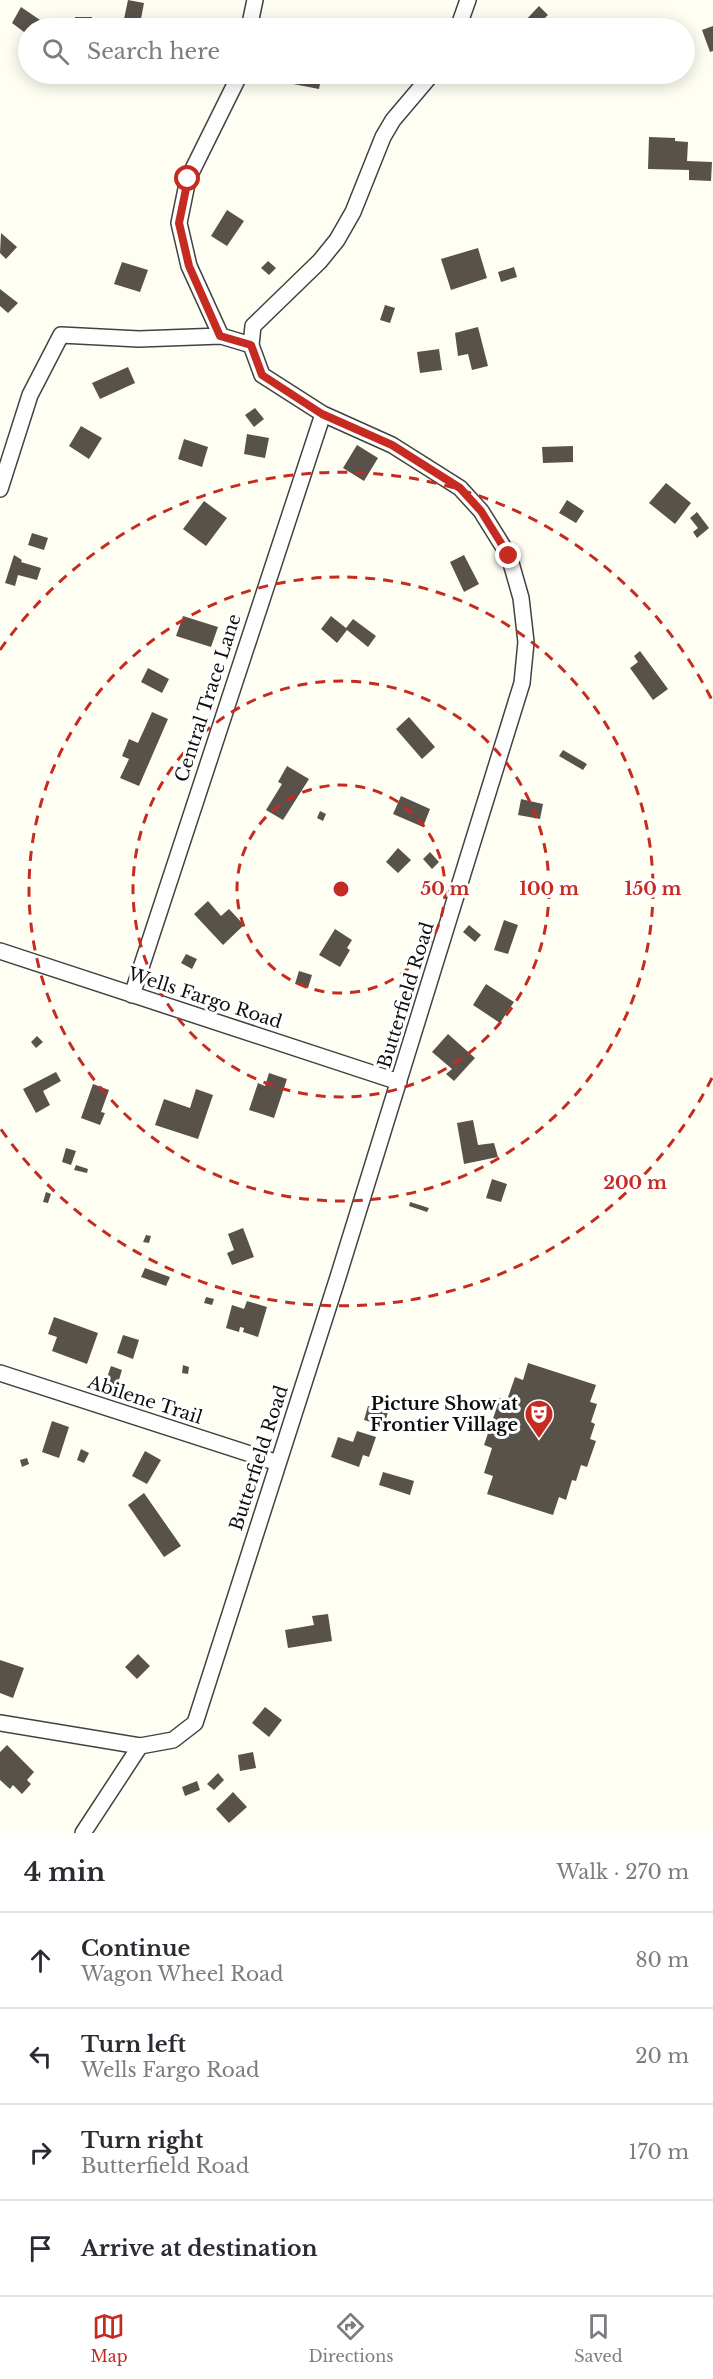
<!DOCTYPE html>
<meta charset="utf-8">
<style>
body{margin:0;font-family:"Libre Baskerville",serif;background:#f7f7f7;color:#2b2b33}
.stop{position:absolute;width:18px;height:18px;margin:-14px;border:4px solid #c62b21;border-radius:50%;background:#fff}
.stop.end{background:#c62b21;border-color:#fff;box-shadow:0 2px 6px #0008}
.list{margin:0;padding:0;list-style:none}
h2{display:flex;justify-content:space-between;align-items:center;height:78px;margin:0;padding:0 24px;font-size:26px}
h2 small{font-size:20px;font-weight:400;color:#7c7c81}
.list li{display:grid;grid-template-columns:39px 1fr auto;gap:18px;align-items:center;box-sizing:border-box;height:96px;padding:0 24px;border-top:2px solid #e1e1e2}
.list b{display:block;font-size:22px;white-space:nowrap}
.list p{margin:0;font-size:20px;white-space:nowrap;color:#7c7c81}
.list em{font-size:20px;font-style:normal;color:#7c7c81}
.icon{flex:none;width:33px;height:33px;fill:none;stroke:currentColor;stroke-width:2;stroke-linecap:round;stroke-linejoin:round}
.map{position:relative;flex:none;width:713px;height:1833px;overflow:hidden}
.search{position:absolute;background:#fff;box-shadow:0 3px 15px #0003;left:18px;right:18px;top:18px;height:66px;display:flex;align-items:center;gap:15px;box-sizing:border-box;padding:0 21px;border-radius:33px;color:#7c7c81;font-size:22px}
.sheet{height:462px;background:#fff}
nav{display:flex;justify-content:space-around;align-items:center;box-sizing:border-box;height:84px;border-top:2px solid #e1e1e2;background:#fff;font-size:16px;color:#7c7c81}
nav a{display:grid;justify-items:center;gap:3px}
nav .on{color:#c62b21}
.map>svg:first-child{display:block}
</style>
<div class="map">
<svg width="713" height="1833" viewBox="0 0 713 1833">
<rect width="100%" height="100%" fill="#fffef2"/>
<path fill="#59524b" d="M128,0l16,3 -4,21 -16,-5z
M539,6l9,9 -14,13h-6l-5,-5z
M21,7l19,13 -4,6 3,2h-11v7l-16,-12z
M75,17h17v11h-18z
M713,26v25l-3,1 -8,-22z
M290,74h32l-3,15 -31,-6z
M649,137l26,1v3l13,1 -1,19 25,1 -1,19 -22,-1v-10l-41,-1z
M227,210l17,11 -17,25 -16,-10z
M1,233l16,14 -11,12 -6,-6z
M478,248l9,30 -36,12 -10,-31z
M268,261l8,7 -7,7 -8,-7z
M122,262l26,8 -8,22 -26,-8z
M514,267l3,10 -16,5 -3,-10z
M0,289l18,14 -10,10 -8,-7z
M385,305l10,3 -5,15 -10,-3z
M478,327l10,39 -16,4 -4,-16 -10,2 -3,-23z
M439,349l3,21 -22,3 -3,-21z
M128,367l7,16 -35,16 -8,-16z
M255,408l9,11 -10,8 -9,-12z
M81,426l21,12 -13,21 -20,-13z
M247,434l22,4 -4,20 -21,-4z
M184,439l24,8 -6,20 -24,-8z
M357,445l21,13 -14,23 -21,-13z
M573,446v16l-30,1 -1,-16z
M666,483l25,20 -16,21 -26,-21z
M567,500l17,11 -8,12 -17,-10z
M204,501l23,17 -21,28 -23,-17z
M697,512l12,16 -12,10 -4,-6 5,-4 -8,-10z
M32,533l16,5 -4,12 -16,-5z
M14,555l8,5 -1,2 20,6 -4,12 -19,-5 -3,11 -10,-3z
M464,555l15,29 -15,8 -14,-30z
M183,616l35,11 -7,20 -35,-11z
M331,616l15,12 7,-9 23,17 -8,11 -21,-17 -10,13 -16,-14z
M640,651l28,38 -15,11 -23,-32 8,-6 -4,-6z
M148,668l21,11 -7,14 -21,-11z
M152,712l16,7 -29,67 -19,-8 9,-19 -7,-3 7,-17 9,4z
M409,717l26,30 -13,12 -26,-30z
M563,750l24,14 -4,6 -24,-14z
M287,766l22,13 -26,41 -17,-10 16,-26 -4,-2z
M401,796l29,13 -7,18 -30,-13z
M521,799l22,5 -3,15 -22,-4z
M320,811l6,3 -3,7 -6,-3z
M398,848l13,12 -13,13 -12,-11z
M430,852l9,10 -7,7 -9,-10z
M208,901l13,15 8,-7 15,16 -21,20 -29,-31z
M504,920l14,5 -10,29 -14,-4z
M469,925l12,10 -6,7 -12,-10z
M335,929l17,11 -5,8 3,2 -10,17 -21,-12z
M186,954l11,5 -5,10 -11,-6z
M299,971l13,4 -4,13 -13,-4z
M486,984l28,18 -14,21 -27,-18z
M448,1034l27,24 -21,23 -8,-7 6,-5 -20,-17z
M37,1036l6,6 -7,6 -5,-6z
M56,1072l5,9 -18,10 7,14 -14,8 -13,-24z
M269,1073l18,6 -13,39 -25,-8 9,-27 7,3z
M93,1084l16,6 -8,22 4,1 -5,12 -19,-7z
M196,1089l17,6 -15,44 -43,-14 9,-26 26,9z
M473,1120l5,25 16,-2 4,14 -34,7 -7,-41z
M66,1148l10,3 -5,14 -9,-3z
M76,1165l12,4 -1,4 -13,-3z
M492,1179l15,5 -6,18 -15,-4z
M46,1192l5,2 -3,9 -5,-1z
M410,1202l19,6 -2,4 -18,-6z
M243,1228l11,29 -22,8 -5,-12 7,-3 -6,-16z
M146,1235l5,1 -2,7 -6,-1z
M145,1268l25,9 -4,9 -25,-9z
M206,1297l8,2 -2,6 -8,-2z
M247,1301l20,6 -9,30 -15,-5 1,-4 -4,-1 -1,5 -13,-4 6,-23 12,4z
M54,1317l44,16 -11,31 -35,-13 5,-14 -9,-3z
M123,1335l16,5 -6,19 -16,-6z
M528,1363l68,22 -6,17 7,2 -6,18 4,2 -5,15 6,2 -9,26 -6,-2 -5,16 -4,-1 -6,20 -7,-3 -6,18 -66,-21 6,-18 -9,-3 8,-25 -8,-3 16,-47 7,2 8,-23 8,3z
M183,1365l6,2 -1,7 -6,-1z
M111,1366l11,4 -5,16 -12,-3z
M368,1406l20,6 -4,14 -20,-6z
M52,1421l17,6 -10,31 -17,-6z
M357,1431l19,6 -7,20 -6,-2 -4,12 -28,-10 7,-20 15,5z
M81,1449l8,4 -5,10 -7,-3z
M145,1451l16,9 -14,24 -15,-8z
M27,1458l2,6 -7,3 -2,-7z
M383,1472l31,9 -4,14 -31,-10z
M144,1493l37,53 -17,11 -36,-52z
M328,1614l4,27 -44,7 -3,-18 29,-5 -2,-9z
M138,1654l12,12 -13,13 -12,-12z
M0,1660l24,8 -11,30 -13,-5z
M265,1707l17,13 -13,17 -17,-14z
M7,1745l27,27 -7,8 4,4 -9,10 -9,-9 -3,4 -10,-9v-28z
M253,1752l3,16 -16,3 -2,-16z
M218,1773l6,7 -10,10 -7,-6z
M197,1781l3,9 -15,6 -3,-9z
M233,1792l14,15 -18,16 -13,-14z"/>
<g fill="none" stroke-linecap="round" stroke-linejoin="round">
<g stroke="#424242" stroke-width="18">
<path id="street" d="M249,28l6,-28
M458,28l10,-28
M221,336l-32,-70 -10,-43 9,-44 52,-105
M0,489l30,-94 31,-60 78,4 82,-3 30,9
M0,951l399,131
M132,995l191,-581
M0,1373l278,90
M0,1723l140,23
M83,1833l57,-87 33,-6 22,-17 143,-446 184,-594 4,-41 -5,-44 -12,-42 -28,-45 -21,-23 -68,-43 -69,-31 -61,-39 -11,-30 2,-19 67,-65 17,-21 16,-28 30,-75 10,-17 39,-46"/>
</g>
<use href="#street" stroke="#fff" stroke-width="15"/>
</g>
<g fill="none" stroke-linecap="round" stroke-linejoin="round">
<path stroke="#c62b21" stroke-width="8" d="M188,179l-9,44 10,43 31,70 31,9 11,30 60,39 70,31 68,43 21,23 28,45"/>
</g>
<g fill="none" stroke="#c62b21" stroke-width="3" stroke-dasharray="10 8">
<circle cx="341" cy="889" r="104"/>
<circle cx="341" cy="889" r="208"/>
<circle cx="341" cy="889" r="312"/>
<path d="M712 1078A416 416 0 0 1 0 1128M0 650A416 416 0 0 1 712 700"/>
</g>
<defs>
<g id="theatre-pin" transform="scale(1.5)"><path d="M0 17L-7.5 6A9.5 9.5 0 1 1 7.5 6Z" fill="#c62b21" stroke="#fff"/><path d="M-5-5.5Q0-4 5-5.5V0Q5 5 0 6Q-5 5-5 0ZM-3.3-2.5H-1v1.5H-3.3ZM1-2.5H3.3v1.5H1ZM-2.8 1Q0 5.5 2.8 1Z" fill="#fff"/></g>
</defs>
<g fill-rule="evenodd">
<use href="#theatre-pin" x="539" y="1414"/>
</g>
<g text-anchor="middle" stroke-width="6" stroke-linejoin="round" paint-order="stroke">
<g font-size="18" fill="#0f0f0f" stroke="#fff">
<text transform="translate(208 698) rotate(-72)" y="6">Central Trace Lane</text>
<text transform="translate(406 995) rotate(-73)" y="6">Butterfield Road</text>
<text transform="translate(205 998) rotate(18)" y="6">Wells Fargo Road</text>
<text transform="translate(145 1400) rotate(18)" y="6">Abilene Trail</text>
<text transform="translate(259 1458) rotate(-72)" y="6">Butterfield Road</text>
</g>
<g font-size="18" font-weight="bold" fill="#0f0f0f" stroke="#fff" text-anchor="end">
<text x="518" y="1410">Picture Show at<tspan x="518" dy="21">Frontier Village</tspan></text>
</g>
</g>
<circle cx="341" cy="889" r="9" fill="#c62b21" stroke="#fff" stroke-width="3"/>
<g font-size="18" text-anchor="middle" font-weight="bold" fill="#c62b21" stroke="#fff" stroke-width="6" stroke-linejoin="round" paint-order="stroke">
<text x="445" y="895">50 m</text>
<text x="549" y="895">100 m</text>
<text x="653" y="895">150 m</text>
<text x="635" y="1189">200 m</text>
</g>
</svg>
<div class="stop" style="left:188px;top:179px"></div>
<div class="stop end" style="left:509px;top:556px"></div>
<div class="search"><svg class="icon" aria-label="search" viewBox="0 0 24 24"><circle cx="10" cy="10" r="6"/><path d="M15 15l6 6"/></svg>Search here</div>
</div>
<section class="sheet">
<h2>4 min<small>Walk · 270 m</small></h2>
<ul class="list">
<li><svg class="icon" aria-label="ahead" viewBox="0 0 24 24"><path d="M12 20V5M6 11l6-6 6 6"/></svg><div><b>Continue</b><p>Wagon Wheel Road</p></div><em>80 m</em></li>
<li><svg class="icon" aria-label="left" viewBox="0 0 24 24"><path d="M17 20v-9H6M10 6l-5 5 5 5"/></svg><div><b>Turn left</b><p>Wells Fargo Road</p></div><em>20 m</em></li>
<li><svg class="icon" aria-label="right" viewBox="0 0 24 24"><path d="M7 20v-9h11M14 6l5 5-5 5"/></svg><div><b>Turn right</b><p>Butterfield Road</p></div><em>170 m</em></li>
<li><svg class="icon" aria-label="arrive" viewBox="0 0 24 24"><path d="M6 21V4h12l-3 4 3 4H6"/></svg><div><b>Arrive at destination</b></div></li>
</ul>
</section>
<nav>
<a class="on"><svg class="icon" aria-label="map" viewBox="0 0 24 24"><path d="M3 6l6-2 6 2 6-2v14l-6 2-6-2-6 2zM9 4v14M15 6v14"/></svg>Map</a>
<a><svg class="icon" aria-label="directions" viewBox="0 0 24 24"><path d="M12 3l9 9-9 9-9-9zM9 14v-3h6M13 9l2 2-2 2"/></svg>Directions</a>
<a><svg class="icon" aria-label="saved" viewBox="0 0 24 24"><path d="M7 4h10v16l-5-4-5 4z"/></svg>Saved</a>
</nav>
